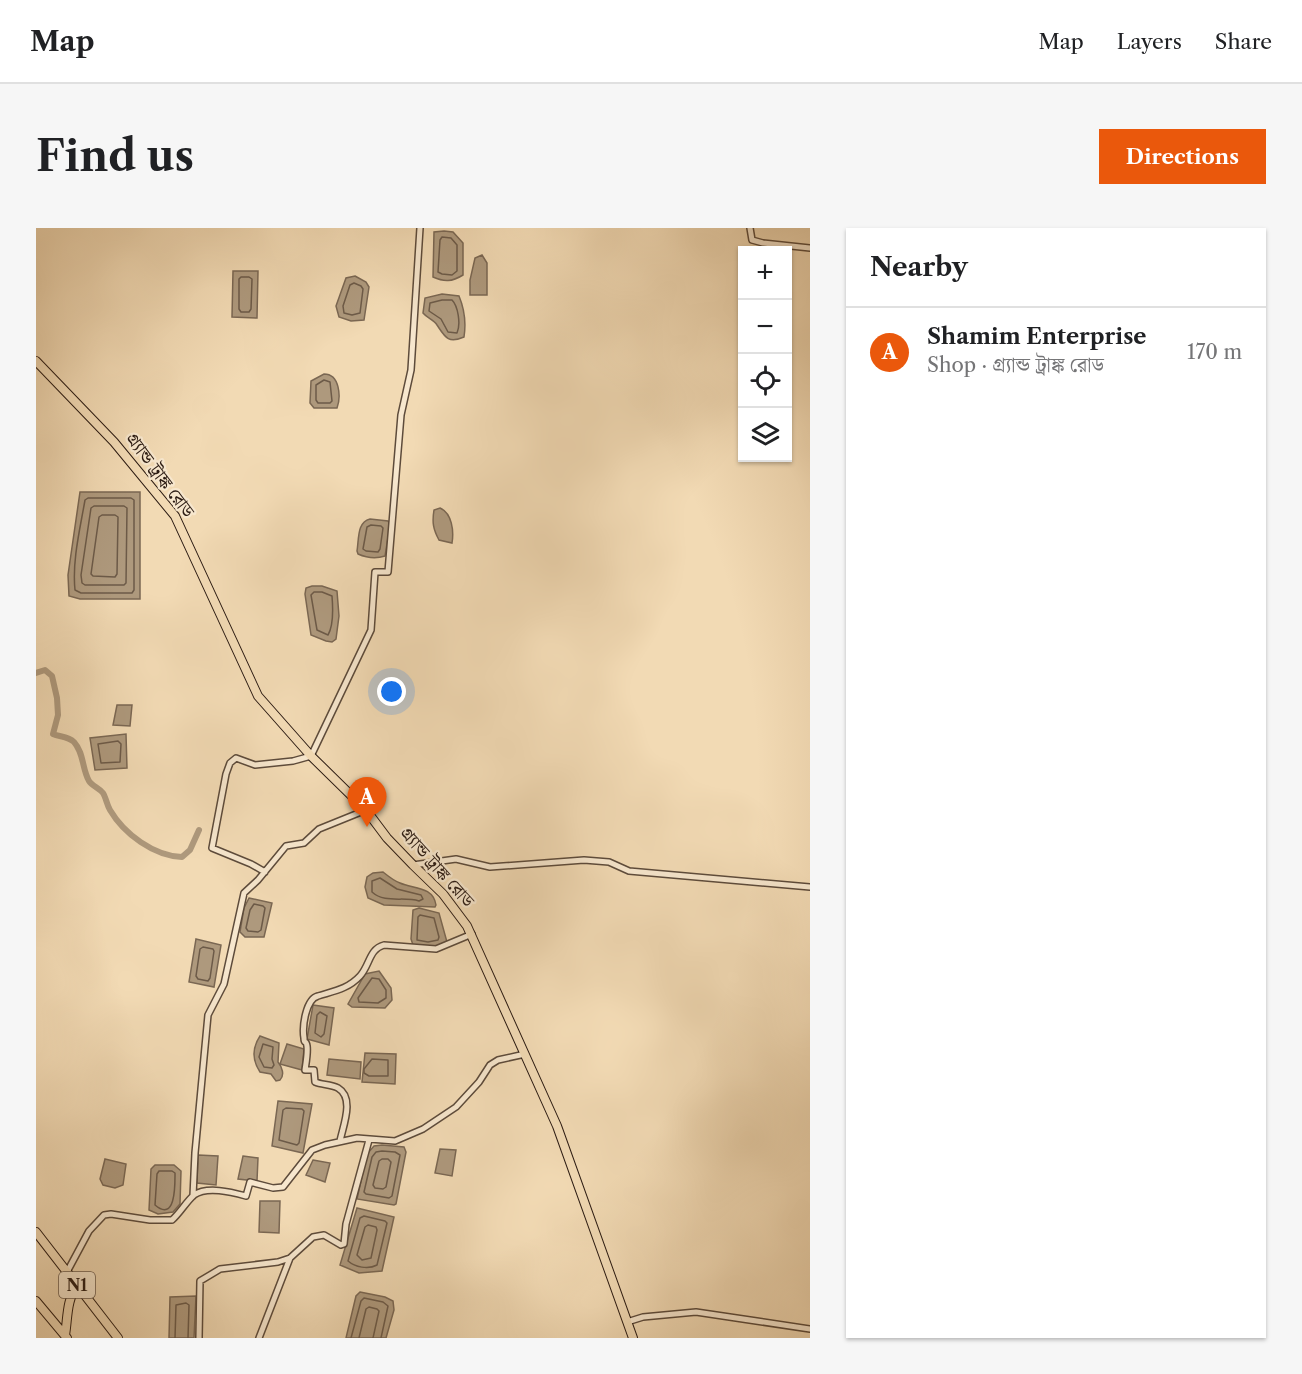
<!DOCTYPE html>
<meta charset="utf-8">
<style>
body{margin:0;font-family:"Libre Caslon Text","Noto Serif Bengali",serif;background:#f6f6f6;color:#202124}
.controls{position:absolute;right:18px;top:18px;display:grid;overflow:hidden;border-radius:0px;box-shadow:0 2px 4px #0004}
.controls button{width:54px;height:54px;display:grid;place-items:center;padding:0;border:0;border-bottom:2px solid #e0e0e0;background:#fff;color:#202124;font:30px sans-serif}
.you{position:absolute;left:356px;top:464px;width:21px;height:21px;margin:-15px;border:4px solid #fff;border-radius:50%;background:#1a73e8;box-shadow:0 0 0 9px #1a73e833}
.badge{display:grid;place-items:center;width:39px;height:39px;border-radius:50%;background:#ea580c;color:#fff;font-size:20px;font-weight:700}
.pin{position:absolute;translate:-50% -50px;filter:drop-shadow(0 2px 3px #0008)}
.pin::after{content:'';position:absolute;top:32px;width:21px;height:18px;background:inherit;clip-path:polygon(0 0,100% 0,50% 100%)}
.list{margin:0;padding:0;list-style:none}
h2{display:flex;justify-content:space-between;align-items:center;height:78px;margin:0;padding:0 24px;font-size:26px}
h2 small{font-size:20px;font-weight:400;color:#757577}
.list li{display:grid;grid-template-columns:39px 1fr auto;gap:18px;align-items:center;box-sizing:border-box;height:90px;padding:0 24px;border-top:2px solid #e0e0e0}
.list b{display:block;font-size:22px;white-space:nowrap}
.list p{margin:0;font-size:20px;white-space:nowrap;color:#757577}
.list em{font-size:20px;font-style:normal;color:#757577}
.icon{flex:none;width:33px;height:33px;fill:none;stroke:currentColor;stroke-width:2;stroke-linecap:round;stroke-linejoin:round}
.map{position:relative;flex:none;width:774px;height:1110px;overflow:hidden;border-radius:0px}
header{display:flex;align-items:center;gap:36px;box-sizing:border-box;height:84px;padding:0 30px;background:#fff;border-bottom:2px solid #e0e0e0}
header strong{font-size:28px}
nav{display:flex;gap:33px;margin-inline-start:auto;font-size:21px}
.intro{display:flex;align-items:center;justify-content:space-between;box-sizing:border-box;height:144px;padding:0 36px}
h1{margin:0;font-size:42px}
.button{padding:15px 27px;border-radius:0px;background:#ea580c;color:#fff;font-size:21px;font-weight:700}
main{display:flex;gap:36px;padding:0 36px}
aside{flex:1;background:#fff;border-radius:0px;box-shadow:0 2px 4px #0004}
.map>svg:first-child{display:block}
</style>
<header>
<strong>Map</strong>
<nav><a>Map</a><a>Layers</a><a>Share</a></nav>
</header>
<div class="intro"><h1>Find us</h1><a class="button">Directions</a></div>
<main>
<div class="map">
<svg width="774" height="1110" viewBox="0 0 774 1110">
<rect width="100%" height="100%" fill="#f2dab4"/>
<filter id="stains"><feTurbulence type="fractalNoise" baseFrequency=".00333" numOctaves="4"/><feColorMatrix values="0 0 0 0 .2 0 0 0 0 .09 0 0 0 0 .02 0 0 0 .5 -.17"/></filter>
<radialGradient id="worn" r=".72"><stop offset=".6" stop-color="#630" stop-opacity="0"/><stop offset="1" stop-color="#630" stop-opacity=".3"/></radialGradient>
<path fill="#ae997d" stroke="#7a6753" stroke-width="1.5" d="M408,3l9,1 10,11v32c-11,7 -19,7 -30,2l1,-45z
M446,27l5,8v32h-17v-15l5,-22z
M197,43h25l-1,47 -25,-1z
M319,48l11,6 3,5 -5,33 -13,1 -12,-4 -3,-11 10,-28z
M406,66l17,2c5,12 7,28 5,41 -16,7 -19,0 -27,-12 -3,-5 -10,-7 -14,-12l2,-15z
M288,146c16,0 17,23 13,34h-23l-4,-5 1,-22z
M44,264h60v107h-60l-11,-3 -1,-21z
M404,280c12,5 14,23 12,35l-13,-3c-6,-11 -7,-18 -5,-30z
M334,291l18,2 2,4 -5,31c-9,3 -18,2 -27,-2l-1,-3c2,-12 0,-29 13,-32z
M276,358h10l15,5 2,25 -3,23 -4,3 -6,-1 -15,-6 -6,-41 1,-6z
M81,477h15l-2,21 -17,-1z
M90,506l1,34 -32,2 -5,-32z
M347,644c5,4 11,9 17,11 13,6 33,3 36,22l-1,2 -51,-2 -16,-7 -3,-11 2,-10 6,-4z
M213,670l23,5 -8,34h-19l-5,-5 4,-24z
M383,680l20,5 8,29 -10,5 -24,-2 -2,-6 2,-29z
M160,711l25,6 -7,42 -25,-5z
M343,743l12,17 1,12 -7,8 -33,-1 -4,-3 17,-30z
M277,777l21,3 -5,37 -22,-6z
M224,808l19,7 -1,19c4,5 7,13 2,18l-4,1 -5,-7 -11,-2c-8,-12 -8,-24 0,-36z
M251,816l17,5 -2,21 -22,-6z
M329,825l31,1 -1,30 -33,-2z
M293,831l32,3 -1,17 -33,-4z
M242,873l34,3 -9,49 -31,-7z
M346,917l22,2 2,5 -10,52 -2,1 -37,-6 10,-45 7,-8z
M404,921l16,1 -4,26 -17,-3z
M162,927l20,1 -2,29 -19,-2z
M207,928l15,2 -1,23 -19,-2z
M69,931l21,5 -3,21 -8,3 -12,-3 -3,-6z
M277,932l17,3 -5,19 -19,-7z
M119,937h19l7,6 -1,33 -7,8 -15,2 -9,-4 2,-41z
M224,973h20l-1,32 -20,-1z
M321,980l37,9 -12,54 -23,2 -19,-8z
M324,1064l25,5 8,4 1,9 -8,28h-40l10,-42z
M160,1068l-2,42h-25l1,-41z"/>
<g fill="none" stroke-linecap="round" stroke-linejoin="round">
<path stroke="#6c5a48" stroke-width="1.5" d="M406,9l9,1 6,7v26l-5,4 -10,-1 -4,-2 2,-32z
M205,49h8l3,2 -1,30 -2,3h-8l-2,-3v-30z
M318,55l7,3 2,3 -3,24 -8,2 -8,-2 -1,-7 7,-21z
M406,72h10c6,6 9,24 5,33l-9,-1 -7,-13 -12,-8 1,-8z
M288,152l6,2 2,19 -2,2h-12l-2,-3v-15z
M52,270h43l3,2v90l-2,3h-51l-6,-3c-3,-29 5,-61 10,-90z
M58,278h30l3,2 -1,75 -2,2h-39l-3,-2 -1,-8 10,-67z
M66,287h13l3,2 -1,57 -2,3 -22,-1 -2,-2 8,-57z
M335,297l10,1 2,2 -3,21 -2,3 -12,-1 -3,-2 4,-22z
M278,364h8l10,4c1,12 2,29 -4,39l-11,-5 -6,-35z
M82,513l3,3 -1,18 -19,1 -3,-19z
M344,650l17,11 24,6 2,4 -4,2c-15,-5 -34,3 -47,-9v-11z
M218,676l9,2 2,2 -4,22 -3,2 -10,-1 -2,-3 4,-18z
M384,687l14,3 5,19 -1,3 -10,2 -11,-2 1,-23z
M167,719l10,2 1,2 -4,27 -2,3 -10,-2 -2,-3 4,-27z
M336,750l7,1 7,11v8l-8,5 -19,-1 -1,-4z
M284,784l7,4 -3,18 -3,3 -6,-4 2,-18z
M227,816l10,3 -1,12 2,6 -2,3 -8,-1 -5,-10z
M336,831l16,1v16h-19l-5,-3v-4z
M250,880l16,1 2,2 -5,32 -2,2 -18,-5 4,-30z
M346,923l13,1 5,3 -8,41 -3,2 -23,-4 -2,-2 8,-35 4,-5z
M346,931h6l3,3 -5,25 -3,2 -8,-1 -2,-3 6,-24z
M123,943h13l3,2c0,11 1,50 -20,32l2,-31z
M328,988l21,5 2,2 -10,42c-9,5 -22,2 -29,-4l12,-43z
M332,997l8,2 1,3 -6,28 -9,2 -5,-5 8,-28z
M139,1110l1,-33 10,-2 3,2 -1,33
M315,1110l10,-37 3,-3 19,4 5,4 -7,32
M323,1110l7,-29 3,-2 8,2 2,2 -6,27"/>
<path stroke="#ae997d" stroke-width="6" d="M0,445l9,-3 7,6 5,22 1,17 -5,19c6,3 15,2 21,8 10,11 8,27 15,39 3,5 10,7 14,12 3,5 4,12 7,17 14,24 44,46 72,47l8,-7 9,-20"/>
<g stroke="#5d4b3b" stroke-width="8">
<path id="minor" d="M714,0l2,12 11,3 47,5
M377,637l43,-6 34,8 94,-7 25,2 20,9 181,16
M229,644l-14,-8 -39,-16 14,-74 4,-11 6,-5 19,7 38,-4 18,-5 60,-126 4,-58h13l13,-157 10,-45 9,-142
M304,913c3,-15 15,-43 -2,-53 -7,-4 -16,-3 -23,-6l-1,-12h-9c1,-7 3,-17 2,-24 -1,-7 -3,-1 -3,-8 -2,-12 2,-39 14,-42 16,-5 30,-7 42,-20 10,-11 9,-27 24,-31l52,4 36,-15
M157,968l2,-43 13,-138 16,-31 20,-91 14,-13 28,-34 18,-3 15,-14 47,-19
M31,1044l22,-41 15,-16 7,-1 39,6h22c8,-7 14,-18 22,-25 13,-9 37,-3 52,1l4,-14 23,6 10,-1 29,-37 13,-5 32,-7 38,3 28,-12 33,-22 23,-25 11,-17 8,-5 27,-6
M591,1094l16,-5 53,-5 114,17
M163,1110l1,-57 20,-12 58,-7 12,-4 23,-21 11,-2 17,10 3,-1 2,-20 23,-84
M223,1110l31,-80"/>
</g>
<g stroke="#2b1b13" stroke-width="10">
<path id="trunk" d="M0,133l78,81 61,74 83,180 53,60 55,54 21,28 26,27 30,29 24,32 90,200 76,212
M0,1004l82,106
M0,1073l31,37
M29,1107c3,-17 1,-36 13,-50"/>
</g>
<use href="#minor" stroke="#f7e7ce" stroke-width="5"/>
<use href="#trunk" stroke="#f2dab4" stroke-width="8"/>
</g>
<g text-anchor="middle" stroke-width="4.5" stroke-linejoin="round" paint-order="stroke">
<rect fill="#f7e7ce" stroke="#68584b" stroke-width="1.5" x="23" y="1044" width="36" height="26" rx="4.5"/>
<g font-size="16" font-weight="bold" fill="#2b1b13">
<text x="41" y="1063">N1</text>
</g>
<g font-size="18" fill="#2b1b13" stroke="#f7e7ce">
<text transform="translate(124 247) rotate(53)" y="6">গ্র্যান্ড ট্রাঙ্ক রোড</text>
<text transform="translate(401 639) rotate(48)" y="6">গ্র্যান্ড ট্রাঙ্ক রোড</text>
</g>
</g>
<rect width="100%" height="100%" filter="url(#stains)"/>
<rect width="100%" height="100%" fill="url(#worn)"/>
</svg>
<div class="controls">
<button>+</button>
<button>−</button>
<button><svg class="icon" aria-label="locate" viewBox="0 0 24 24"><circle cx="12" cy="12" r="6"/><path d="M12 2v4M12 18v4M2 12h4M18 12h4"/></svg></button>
<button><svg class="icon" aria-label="layers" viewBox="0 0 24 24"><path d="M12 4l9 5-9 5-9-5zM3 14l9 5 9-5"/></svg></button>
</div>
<div class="you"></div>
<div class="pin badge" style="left:331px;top:599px">A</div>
</div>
<aside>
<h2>Nearby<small></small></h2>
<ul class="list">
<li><span class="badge">A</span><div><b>Shamim Enterprise</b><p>Shop · গ্র্যান্ড ট্রাঙ্ক রোড</p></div><em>170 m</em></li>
</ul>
</aside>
</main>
